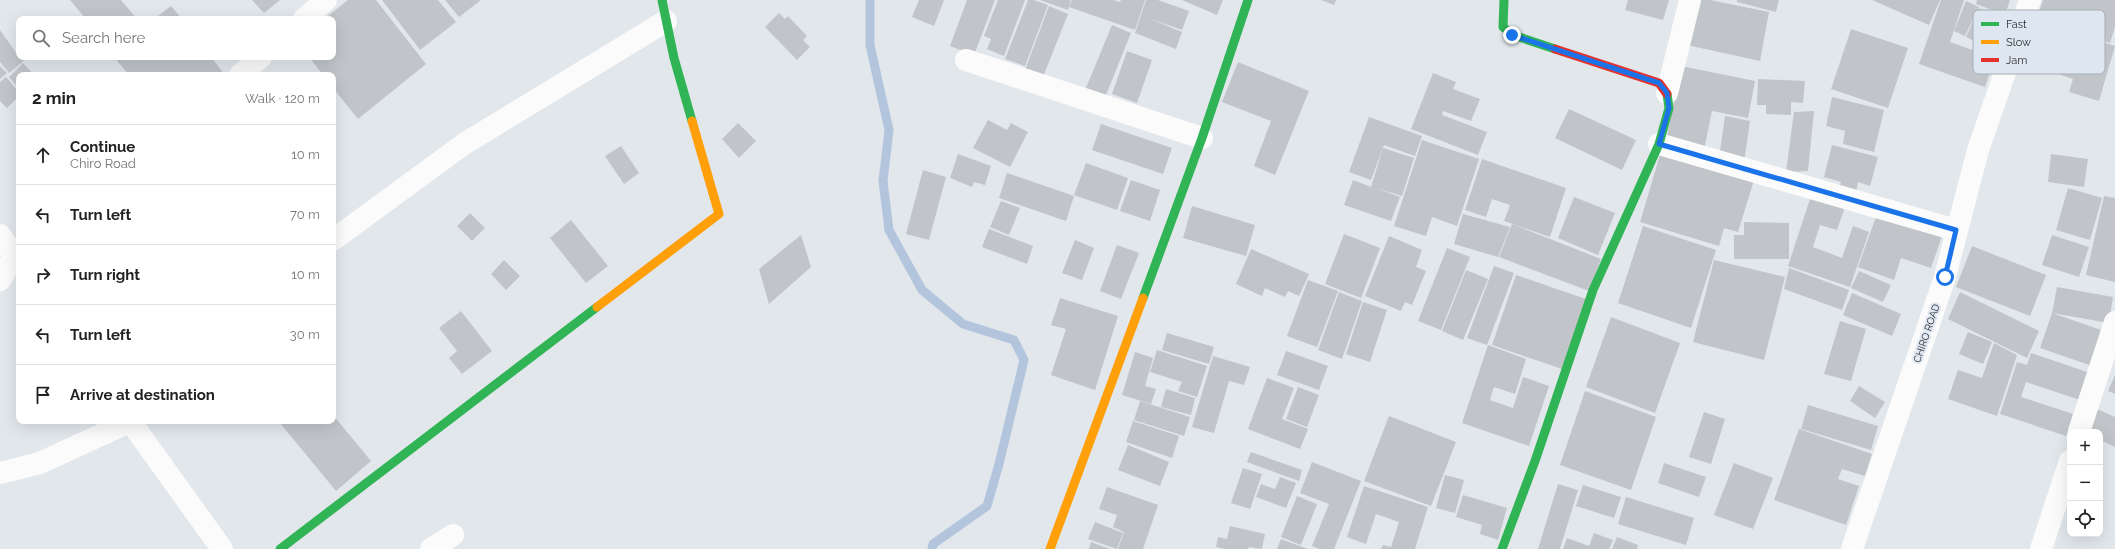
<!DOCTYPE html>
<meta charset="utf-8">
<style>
body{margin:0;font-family:Raleway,sans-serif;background:#f6f6f6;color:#222}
.controls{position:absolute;right:12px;bottom:12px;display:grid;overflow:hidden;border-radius:8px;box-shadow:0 4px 16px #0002}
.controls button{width:36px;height:36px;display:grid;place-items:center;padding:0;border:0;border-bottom:1px solid #e0e0e0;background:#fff;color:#222;font:20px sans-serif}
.stop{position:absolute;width:12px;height:12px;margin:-9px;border:3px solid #1a73e8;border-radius:50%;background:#fff}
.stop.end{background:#1a73e8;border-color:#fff;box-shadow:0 1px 4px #0008}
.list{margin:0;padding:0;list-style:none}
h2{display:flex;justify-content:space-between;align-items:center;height:52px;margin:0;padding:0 16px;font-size:17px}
h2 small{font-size:13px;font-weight:400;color:#767676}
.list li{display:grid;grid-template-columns:26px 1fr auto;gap:12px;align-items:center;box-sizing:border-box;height:60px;padding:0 16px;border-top:1px solid #e0e0e0}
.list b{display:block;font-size:15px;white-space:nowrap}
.list p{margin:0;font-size:13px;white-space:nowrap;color:#767676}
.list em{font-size:13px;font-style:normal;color:#767676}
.icon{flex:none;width:22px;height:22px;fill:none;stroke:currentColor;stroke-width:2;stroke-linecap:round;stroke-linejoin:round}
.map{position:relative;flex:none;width:2115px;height:549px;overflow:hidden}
.search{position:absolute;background:#fff;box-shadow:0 4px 16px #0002;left:16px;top:16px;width:320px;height:44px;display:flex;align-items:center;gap:10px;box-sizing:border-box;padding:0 14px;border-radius:8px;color:#767676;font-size:15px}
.panel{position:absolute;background:#fff;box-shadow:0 4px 16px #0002;left:16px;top:72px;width:320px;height:352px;border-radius:8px}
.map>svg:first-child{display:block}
</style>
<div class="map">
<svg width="2115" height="549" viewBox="0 0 2115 549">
<rect width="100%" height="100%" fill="#e2e7ec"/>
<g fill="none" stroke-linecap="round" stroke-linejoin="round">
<path stroke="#b3c5dd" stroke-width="9" d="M870,0v45l19,85 -6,51 6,49 33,60 41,34 51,16 10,20 -25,104 -12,42 -54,38 -1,5"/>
</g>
<path fill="#c1c5c9" d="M70,0h51l16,19h-51z
M252,0h28l-16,13z
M348,0h28l50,64 -68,55 -25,-31v-13h-10l-14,-18h24v-38h-9z
M382,0h56l18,22 -36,28z
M445,0h36l-22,17z
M919,0h25l-10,26 -22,-9z
M967,0h28l-21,55 -24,-9z
M998,0h27l-21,56 -17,-7 4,-10 -7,-3z
M1028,0h6l14,5 -23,61 -20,-7z
M1040,0h31l-3,10z
M1072,0h41l7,2 1,-2h24l-10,30 -66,-23z
M1146,0h12l31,11 -7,19 -34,-12 34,14 -6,17 -41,-16z
M1182,0h41l-6,15z
M1321,0h15l-2,5z
M1628,0h41l-6,20 -38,-10z
M1697,0h13l59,12 -9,49 -73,-16z
M1737,0h42l-3,12 -39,-10z
M1872,0h68l-11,25z
M1941,0h23l-14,42 45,16 -10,29 -66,-23z
M1977,0h33l-5,15 -29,-11z
M2043,0h72v27l-5,16 -73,-26z
M1966,1l13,6 -14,29 -11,-5z
M171,6l11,13h-28z
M1049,6l19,8 -25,63 -18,-7z
M1979,8l26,12 -14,29 -25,-12z
M779,13l6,6 3,-3 19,20 -4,4 7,7 -13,13 -32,-33z
M2044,22l71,24 -16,55 -30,-9 4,-13 -42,-14z
M1112,25l19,8 -25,62 -20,-7z
M1851,29l57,19 -20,60 -57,-19z
M0,30l19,27 5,4 -15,12 -9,-11z
M1127,51l25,9 -15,43 -25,-9z
M114,57h97l14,18h-96z
M1238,62l71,29 -34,84 -21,-9 17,-45 -49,-19z
M23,63l11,12h-15v14l-10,-12z
M0,66l7,7 -7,6z
M1681,66l74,15 -7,37 -36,-7 -8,39 -38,-8z
M1433,73l23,9 -3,7 27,10 -9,22 -28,-10 -1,4 45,17 -9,23 -67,-26z
M6,77l13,15v4l-12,12 -7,-7v-19z
M1758,79l47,2 -2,22 -12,-1v13l-25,-1v-9h-9z
M1832,97l52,13 -10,42 -31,-8 2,-13 -19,-5z
M1569,109l67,31 -14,30 -67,-32z
M1814,111l-6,60 -22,1 8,-60z
M1725,116l25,5 -6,41 -25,-4z
M1369,117l53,19 -7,20 -31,-11 -13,35 -22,-8z
M988,120l19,10 4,-7 17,9 -18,35 -37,-19z
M738,123l18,18 -17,17 -17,-19z
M1101,124l71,24 -9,26 -71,-24z
M1422,140l57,19 -22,67 -25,-9 -6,19 -32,-10z
M1832,145l46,12 -8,29 -12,-4 -2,11 -17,-5 2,-6 -17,-5z
M621,146l18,27 -15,11 -19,-28z
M1383,148l31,10 -12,38 -26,-8 24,9 -9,24 -47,-16 9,-25 18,7z
M1662,148l93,29 -17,55 -14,-4 -5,18 -79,-24z
M958,154l33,12 -6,19 -11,-3 -2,5 -22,-9z
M2051,154l37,5 -4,28 -36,-5z
M1482,159l84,29 -16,49 -46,-16 6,-16 -18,-6 -6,18 -21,-7z
M1086,163l42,15 -11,32 -43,-15z
M923,170l23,7 -17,63 -23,-6z
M1007,173l67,23 -8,25 -67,-23z
M1131,180l29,10 -10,31 -30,-10z
M2068,188l34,10 -12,42 -34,-10z
M1811,196l34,11 -8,23 -17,-5 -7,22 29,11 11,-32 16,6 -19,55 -62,-21z
M2104,196l11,2v84l-29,-7z
M1574,197l41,16 -17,42 -40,-17z
M1001,201l19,7 -11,27 -19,-8z
M1192,206l63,19 -9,31 -63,-18z
M1878,211l65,22 -12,35 -30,-10 -7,22 -36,-13z
M470,213l15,15 -13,13 -15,-15z
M1463,214l47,13 -12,30 -44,-13z
M571,220l37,46 -22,17 -36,-45z
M1744,222l45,1v36h-55v-24h10z
M1512,224l89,35 -12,32 -90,-34z
M1643,226l73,24 -25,78 -73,-25z
M989,229l44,17 -6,18 -45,-17z
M1344,234l36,14 -19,50 -36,-14z
M801,235l10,32 -42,37 -10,-35z
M2052,235l37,12 -10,30 -37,-12z
M1389,236l33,14 -6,17 10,4 -14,34 -7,-3 -4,9 -36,-15z
M1075,240l19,8 -12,32 -20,-7z
M1117,245l22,8 -18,46 -21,-8z
M1972,246l74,29 -16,41 -74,-29z
M1447,248l23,9 -29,73 -23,-9z
M1251,249l58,25 -10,22 -11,-5 -3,6 -20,-9 -3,8 -26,-12z
M504,260l16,16 -14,14 -15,-16z
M1714,260l71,17 -21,83 -71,-18z
M1494,266l20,7 -27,72 -20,-7z
M1789,268l60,22 -7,20 -58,-21z
M1466,270l22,9 -25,61 -21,-9z
M1859,271l32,14 -8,17 -32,-14z
M1516,275l70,24 -24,70 -70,-24z
M1308,280l30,11 -21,56 -30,-11z
M2057,287l56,10 -4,26 -57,-10 55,19 -12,35 -55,-19 12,-35z
M1339,292l23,9 -20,58 -24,-9z
M1960,292l79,39 -12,27 -79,-39z
M1852,293l49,21 -9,22 -49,-21z
M1060,298l58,18 -23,74 -44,-15 15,-46 -15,-4z
M1363,302l24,8 -17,52 -24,-8z
M461,311l31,40 -30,23 -13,-16 8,-7 -18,-23z
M1611,317l69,26 -25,70 -69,-26z
M1840,321l26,8 -15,52 -27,-7z
M1968,332l24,10 -9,22 -24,-10z
M1167,333l47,14 -5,17 -47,-14z
M1994,343l23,12 -20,61 -49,-17 10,-29 24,8z
M1488,345l38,14 -11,35 -21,-7 -4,13 23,8 10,-31 26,9 -20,60 -67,-23z
M1157,350l50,16 -10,31 -19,-6 4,-9 -32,-10z
M1286,351l42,15 -9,24 -42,-15z
M1135,352l18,6 -8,28 11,3 -5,15 -29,-9z
M2031,353l59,20 -10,27 -54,-18 -5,15 52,17 -7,22 -66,-22 17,-52 10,3z
M1213,356l37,11 -6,18 -15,-4 -15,52 -22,-6z
M2115,375v19l-7,-3z
M1267,378l27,10 -12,31 26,10 -8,20 -52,-20z
M1859,386l26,16 -10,16 -25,-17z
M1298,387l21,8 -12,32 -21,-8z
M1166,389l29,9 -4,17 -30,-8z
M1585,391l71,26 -25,73 -71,-25z
M1140,401l50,16 -6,19 -50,-16z
M1808,405l70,21 -7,24 -70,-21z
M2097,409l18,8v30l-15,-7v-8h-13z
M1704,412l21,7 -14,45 -22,-7z
M333,415l38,46 -35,30 -56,-68 3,-2h50z
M1389,416l67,26 -25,64 -67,-25z
M1133,421l46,15 -7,22 -46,-16z
M1799,429l73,25 -7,22 -23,-7 -4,10 21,7 -13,39 -72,-25z
M1128,445l41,17 -9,24 -42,-16z
M1251,452l51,18 -3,11 -52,-19z
M1312,462l49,19 -27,68h-15l-7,-3 17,-42 -29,-11z
M1664,463l42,14 -7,20 -41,-14z
M1734,463l39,15 -20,51 -39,-14z
M1243,468l19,6 -12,35 -19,-6z
M1445,475l19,5 -9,33 -19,-5z
M1280,477l16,6 -10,25 -30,-11 5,-13 14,5z
M1558,484l20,6 -18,59h-22z
M1583,485l38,12 -7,21 -38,-12z
M1364,486l64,21 -13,42h-34l2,-4 8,2 8,-25 -23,-8 -10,30 -19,-7z
M1107,487l51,18 -15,44h-25l6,-17 -11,-5 4,-12 -18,-6z
M1463,495l44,13 -9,32 -18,-6 2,-9 -26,-8z
M1297,496l20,8 -16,41 -20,-8z
M1626,497l68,21 -8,27 -68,-21z
M1095,522l28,11 -6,16 -29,-10z
M1230,526l35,8 -3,15 -13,-2 -1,2h-23l-9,-2 2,-10 9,2z
M1594,533l19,7 -4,9h-46l4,-11 22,8z
M1617,537l21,8 -1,4h-25z
M1281,539l27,10h-31z
M1091,542l19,7h-21z"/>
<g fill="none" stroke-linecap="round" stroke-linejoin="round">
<path stroke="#fbfbfc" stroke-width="22" d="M304,19l22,-19
M966,60l236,78
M240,75l21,-18
M1667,93l23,-93
M1659,144l297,86
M0,235l19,28
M333,240l131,-96 202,-123
M0,280l14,-24 5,-3
M130,421l92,128
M2079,432l36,-110
M0,473l40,-10 91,-42
M431,549l22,-14
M1852,549l93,-272 33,-127 52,-150
M2041,549l29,-88"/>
<path stroke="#30b455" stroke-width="9" d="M662,0l12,58 18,63
M1504,0l-1,27 10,8 42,14
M1143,298l59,-160 46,-138
M280,549l317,-242
M1502,549l33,-88 58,-171 66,-146 10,-36 -2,-14"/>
<path stroke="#ff9f0a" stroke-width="9" d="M597,307l122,-93 -27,-93
M1050,549l93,-251"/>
<path stroke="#e5322d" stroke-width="9" d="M1555,49l104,34 8,11"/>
</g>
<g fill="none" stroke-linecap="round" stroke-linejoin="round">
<path stroke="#1a73e8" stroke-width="5" d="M1512,35l147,48 8,10 2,15 -10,36 297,86 -11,47"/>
</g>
<g text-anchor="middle" stroke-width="4" stroke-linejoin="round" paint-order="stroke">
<g font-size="10" fill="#2c2f33" stroke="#dde6f1">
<text transform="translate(1926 333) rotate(-71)" y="4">CHIRO ROAD</text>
</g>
</g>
<rect x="1973" y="10" width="132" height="64" rx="6" fill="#dde6f1" stroke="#a8afb8" stroke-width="1"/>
<rect x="1981" y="22" width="18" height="4" fill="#30b455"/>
<rect x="1981" y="40" width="18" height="4" fill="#ff9f0a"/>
<rect x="1981" y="58" width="18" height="4" fill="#e5322d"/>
<g font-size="11" fill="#2c2f33">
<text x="2006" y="28">Fast</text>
<text x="2006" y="46">Slow</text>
<text x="2006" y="64">Jam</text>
</g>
</svg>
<div class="controls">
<button>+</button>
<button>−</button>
<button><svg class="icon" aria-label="locate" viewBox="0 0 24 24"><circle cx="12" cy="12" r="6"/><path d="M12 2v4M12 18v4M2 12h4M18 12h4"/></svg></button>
</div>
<div class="stop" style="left:1945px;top:277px"></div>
<div class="stop end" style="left:1512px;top:35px"></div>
<div class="search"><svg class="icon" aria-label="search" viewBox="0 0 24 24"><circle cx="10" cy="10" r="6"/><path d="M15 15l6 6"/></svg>Search here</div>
<section class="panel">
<h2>2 min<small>Walk · 120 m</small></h2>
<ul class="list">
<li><svg class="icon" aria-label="ahead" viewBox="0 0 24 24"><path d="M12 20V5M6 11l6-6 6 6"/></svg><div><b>Continue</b><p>Chiro Road</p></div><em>10 m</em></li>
<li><svg class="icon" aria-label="left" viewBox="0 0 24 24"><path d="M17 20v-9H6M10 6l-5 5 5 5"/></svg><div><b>Turn left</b></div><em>70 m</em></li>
<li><svg class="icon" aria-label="right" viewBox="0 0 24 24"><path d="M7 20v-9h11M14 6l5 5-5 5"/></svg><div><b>Turn right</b></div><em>10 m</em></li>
<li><svg class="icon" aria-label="left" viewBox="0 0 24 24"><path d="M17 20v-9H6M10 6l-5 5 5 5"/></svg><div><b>Turn left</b></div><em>30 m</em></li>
<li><svg class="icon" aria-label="arrive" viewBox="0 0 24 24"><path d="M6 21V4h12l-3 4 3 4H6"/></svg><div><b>Arrive at destination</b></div></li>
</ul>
</section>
</div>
